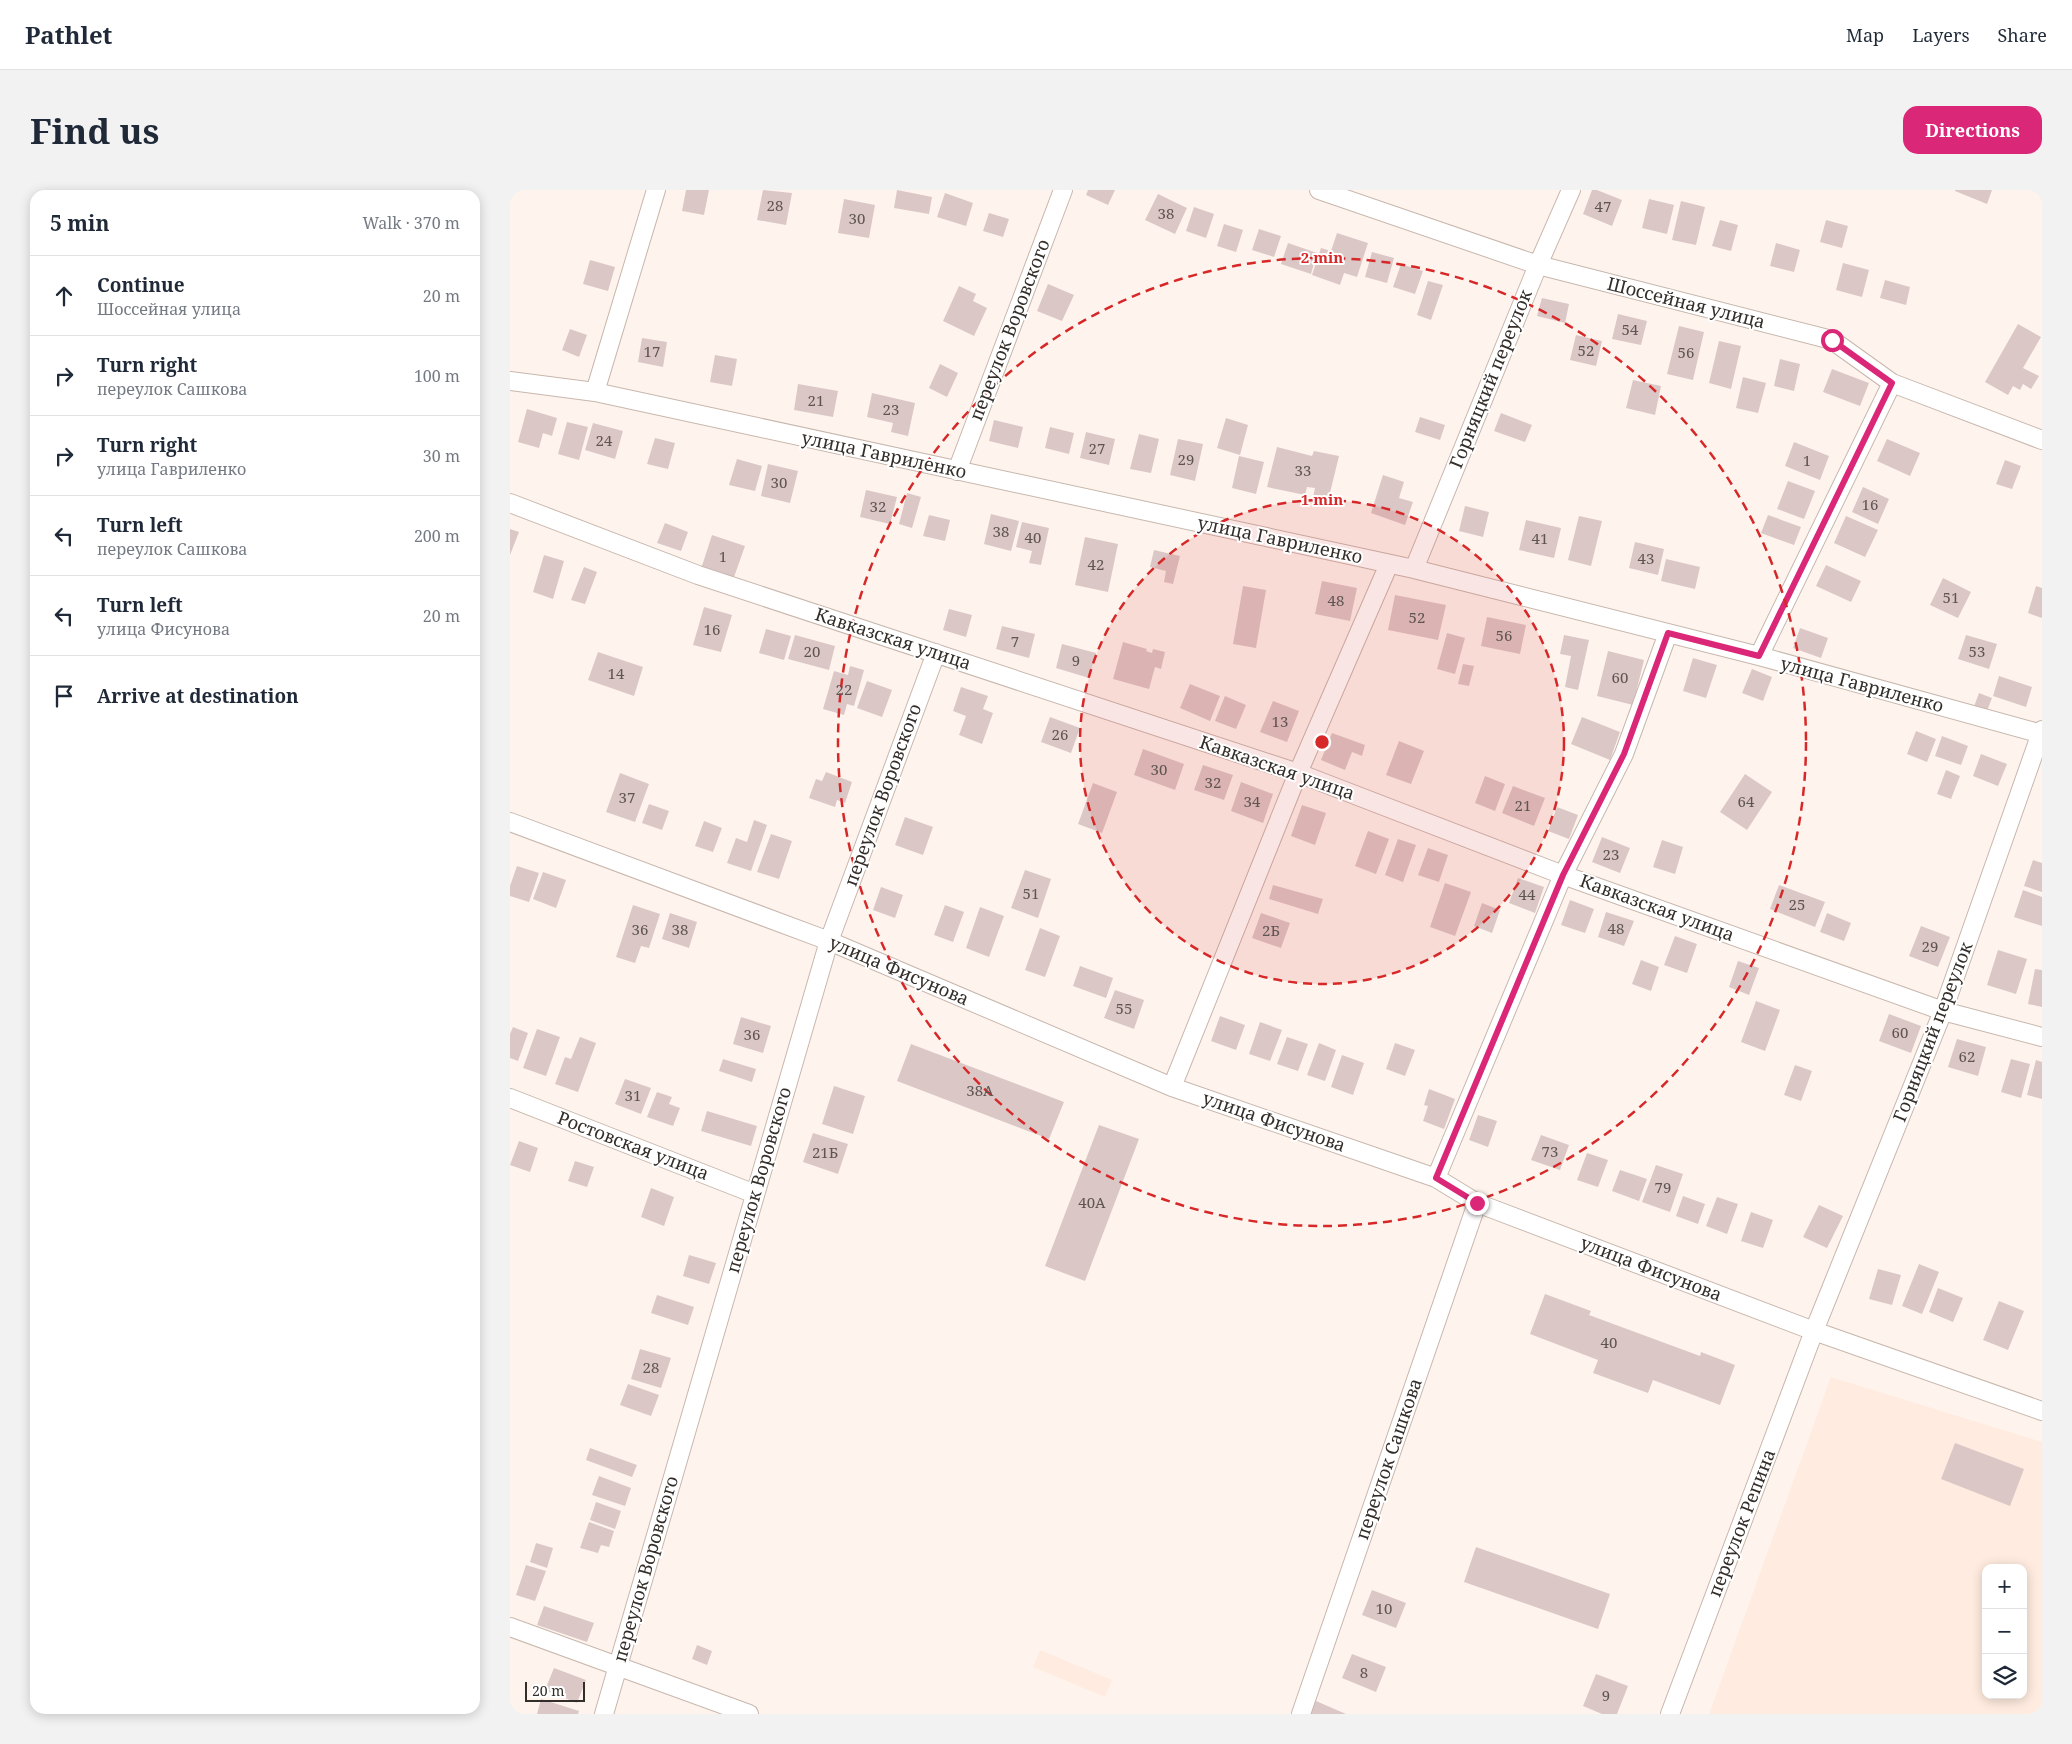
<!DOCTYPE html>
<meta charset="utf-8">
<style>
body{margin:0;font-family:"Noto Serif",serif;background:#f2f2f3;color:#1f2937}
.controls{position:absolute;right:15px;bottom:15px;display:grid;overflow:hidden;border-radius:10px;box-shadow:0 2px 12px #0003}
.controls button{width:45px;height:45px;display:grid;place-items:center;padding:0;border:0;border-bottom:1px solid #e0e1e3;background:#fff;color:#1f2937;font:25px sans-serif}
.scale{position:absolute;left:15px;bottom:12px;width:60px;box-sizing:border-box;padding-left:5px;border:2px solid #342e2a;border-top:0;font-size:14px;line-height:18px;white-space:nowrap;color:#342e2a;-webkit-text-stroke:4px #fff;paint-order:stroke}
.stop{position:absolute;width:15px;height:15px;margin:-11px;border:4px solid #db2777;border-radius:50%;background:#fff}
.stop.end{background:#db2777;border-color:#fff;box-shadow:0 1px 5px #0008}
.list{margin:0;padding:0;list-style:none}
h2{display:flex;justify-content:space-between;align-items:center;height:65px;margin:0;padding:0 20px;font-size:21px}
h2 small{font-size:16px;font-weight:400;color:#747a83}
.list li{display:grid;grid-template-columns:32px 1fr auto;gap:15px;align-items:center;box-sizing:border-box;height:80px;padding:0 20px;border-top:1px solid #e0e1e3}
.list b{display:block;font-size:19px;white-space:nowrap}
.list p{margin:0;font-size:16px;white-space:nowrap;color:#747a83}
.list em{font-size:16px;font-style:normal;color:#747a83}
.icon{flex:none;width:28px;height:28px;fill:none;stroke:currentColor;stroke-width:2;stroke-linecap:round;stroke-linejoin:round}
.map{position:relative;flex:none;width:1532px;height:1524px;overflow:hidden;border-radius:15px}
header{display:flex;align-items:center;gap:30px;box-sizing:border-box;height:70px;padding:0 25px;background:#fff;border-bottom:1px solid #e0e1e3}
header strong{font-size:24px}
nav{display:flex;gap:28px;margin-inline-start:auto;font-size:18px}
.intro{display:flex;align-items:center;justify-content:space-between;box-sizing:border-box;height:120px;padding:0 30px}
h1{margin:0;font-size:35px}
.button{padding:12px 22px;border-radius:15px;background:#db2777;color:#fff;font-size:18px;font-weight:700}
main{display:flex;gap:30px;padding:0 30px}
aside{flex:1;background:#fff;border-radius:15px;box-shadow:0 2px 12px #0003}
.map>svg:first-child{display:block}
</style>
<header>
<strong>Pathlet</strong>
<nav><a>Map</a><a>Layers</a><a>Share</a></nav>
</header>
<div class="intro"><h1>Find us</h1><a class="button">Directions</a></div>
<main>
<aside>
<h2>5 min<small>Walk · 370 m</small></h2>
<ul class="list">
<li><svg class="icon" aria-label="ahead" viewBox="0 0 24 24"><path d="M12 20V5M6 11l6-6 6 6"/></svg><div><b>Continue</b><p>Шоссейная улица</p></div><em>20 m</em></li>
<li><svg class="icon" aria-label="right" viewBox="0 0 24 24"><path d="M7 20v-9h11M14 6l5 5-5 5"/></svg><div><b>Turn right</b><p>переулок Сашкова</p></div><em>100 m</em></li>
<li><svg class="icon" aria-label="right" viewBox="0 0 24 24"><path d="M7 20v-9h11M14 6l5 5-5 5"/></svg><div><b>Turn right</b><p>улица Гавриленко</p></div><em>30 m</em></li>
<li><svg class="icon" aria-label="left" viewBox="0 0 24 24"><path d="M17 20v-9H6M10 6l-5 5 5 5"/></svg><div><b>Turn left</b><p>переулок Сашкова</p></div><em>200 m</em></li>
<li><svg class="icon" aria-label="left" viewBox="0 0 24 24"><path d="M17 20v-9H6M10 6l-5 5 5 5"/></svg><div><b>Turn left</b><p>улица Фисунова</p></div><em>20 m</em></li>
<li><svg class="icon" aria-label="arrive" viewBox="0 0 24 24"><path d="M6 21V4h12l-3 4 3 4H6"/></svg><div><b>Arrive at destination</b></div></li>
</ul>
</aside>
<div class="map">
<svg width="1532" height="1524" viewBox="0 0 1532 1524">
<rect width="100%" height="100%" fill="#fef4ed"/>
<path fill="#ffebdf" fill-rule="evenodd" d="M1321,1187l211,65v272h-333zM1476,1378h37v127h-37z
M530,1460l72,30 -7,17 -72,-30z"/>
<path fill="#dcc7c7" d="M176,0h23l-5,25 -22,-4z
M253,0l29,3 -6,32 -29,-5z
M387,0l35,7 -3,17 -35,-6z
M578,0h27l-7,15 -22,-10z
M1082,0h5l25,10 -10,26 -29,-12z
M1445,0h37l-5,14 -32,-13z
M435,3l28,10 -7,23 -29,-9z
M648,4l29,14 -12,26 -30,-14z
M334,9l31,6 -6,33 -31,-5z
M1139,9l25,6 -7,29 -25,-6z
M1171,11l24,6 -9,38 -24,-5z
M684,17l20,7 -8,24 -20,-7z
M479,23l20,6 -6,18 -20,-6z
M1210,30l18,5 -7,26 -19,-5z
M1316,30l22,6 -6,22 -22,-6z
M714,34l19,6 -7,22 -19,-6z
M749,39l22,7 -7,21 -22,-7z
M827,43l31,10 -11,34 -13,-4 -4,12 -28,-10 9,-27 10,3z
M778,53l29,10 -6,21 -30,-10z
M1266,53l24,7 -6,22 -24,-6z
M862,62l22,6 -7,25 -22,-6z
M80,70l25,7 -7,24 -25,-7z
M1333,73l26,7 -7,27 -26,-7z
M891,74l22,7 -8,23 -22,-7z
M1375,90l25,7 -4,18 -26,-7z
M918,91l15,4 -12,35 -14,-5z
M538,94l26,11 -12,26 -25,-10z
M449,96l17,8 -3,7 14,7 -13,28 -31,-15z
M1032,108l27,6 -4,19 -28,-7z
M1108,124l29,7 -6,24 -29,-6z
M1508,134l23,13 -18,31 16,8 -8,13 -8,-5 -3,6 -7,-4 -5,9 -23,-13z
M1169,136l25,6 -11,48 -26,-6z
M60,139l17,6 -8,22 -17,-7z
M1066,145l26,6 -6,25 -26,-6z
M132,148l25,4 -4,25 -25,-5z
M1209,151l22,5 -10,43 -22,-6z
M205,165l22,4 -5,27 -22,-4z
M1270,169l20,5 -6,27 -20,-5z
M430,174l18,9 -11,24 -18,-9z
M1322,179l37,14 -9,23 -37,-14z
M1233,187l23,6 -8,30 -22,-5z
M1123,190l28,6 -6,29 -29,-7z
M288,194l40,7 -5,26 -39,-7z
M362,203l43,10 -7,33 -17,-4 2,-9 -26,-6z
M17,219l30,9 -5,18 -9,-3 -4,15 -21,-6z
M991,223l31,12 -7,17 -31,-11z
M910,227l25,8 -5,15 -25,-8z
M716,228l22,7 -8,30 -23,-7z
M484,230l29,7 -5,21 -29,-7z
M57,232l21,5 -9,33 -21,-6z
M83,233l30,8 -8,28 -30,-9z
M540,237l24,6 -5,21 -24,-6z
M576,242l29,7 -6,26 -29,-7z
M629,244l20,5 -8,34 -21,-4z
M145,248l20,5 -7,26 -21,-5z
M668,249l25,5 -8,37 -25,-6z
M1377,249l33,14 -10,23 -33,-15z
M1284,252l35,14 -9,24 -35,-14z
M767,257l35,9 2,-5 25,5 -11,45 -15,-4 2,-9 -8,-1 -2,8 -38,-8z
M729,266l25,6 -8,32 -24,-6z
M227,269l25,7 -7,25 -26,-6z
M1495,270l16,6 -9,23 -16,-5z
M258,274l30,7 -8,32 -29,-7z
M873,285l21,7 -5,16 14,4 -8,23 -34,-12z
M1278,291l27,10 -11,28 -27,-10z
M1353,297l26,12 -11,25 -26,-12z
M356,300l31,7 -7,27 -30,-7z
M397,303l14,4 -9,31 -13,-4z
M955,316l24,6 -6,25 -24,-6z
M481,324l28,7 -8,30 -27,-7z
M419,325l21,5 -5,21 -22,-5z
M1258,325l33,12 -7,18 -33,-12z
M1069,326l23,5 -11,45 -23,-6z
M1336,326l32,14 -13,27 -31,-14z
M1016,330l35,8 -7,30 -35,-8z
M512,332l27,6 -8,37 -12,-2 3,-12 -16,-4z
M155,333l23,9 -7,19 -24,-8z
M0,339l9,3 -9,23z
M202,345l33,11 -12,34 -32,-11z
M575,347l33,7 -10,48 -33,-7z
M1125,352l29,7 -6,26 -29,-7z
M644,360l26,6 -7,28 -9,-2 2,-11 -16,-4z
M34,365l20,6 -11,38 -20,-7z
M1156,369l34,8 -5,22 -34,-8z
M1316,375l35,16 -10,21 -35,-16z
M74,377l13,5 -12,32 -14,-4z
M1433,388l28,14 -13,26 -28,-13z
M812,391l35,7 -7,33 -35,-7z
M733,396l23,4 -10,58 -23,-4z
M1526,396l6,2v30l-14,-5z
M885,405l51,10 -8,35 -50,-10z
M194,417l28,8 -11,37 -28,-7z
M439,419l23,6 -6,22 -23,-7z
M977,427l39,8 -6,29 -39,-8z
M492,436l33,8 -6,24 -33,-9z
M1290,438l28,10 -7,20 -28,-10z
M256,439l25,7 -7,24 -25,-7z
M937,443l18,5 -10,36 -18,-5z
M285,445l40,11 -6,24 -41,-11z
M1054,445l25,5 -11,50 -13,-3 6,-31 -11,-2z
M1456,445l31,9 -8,25 -31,-10z
M613,452l24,7 -1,2 6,2 1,-4 12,3 -4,17 -6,-2 -6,22 -36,-10z
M552,454l34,9 -7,25 -33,-10z
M1098,461l36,9 -11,45 -36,-9z
M88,462l45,15 -9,29 -46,-16z
M1183,468l24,7 -11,33 -23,-7z
M953,474l11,2 -5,20 -11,-2z
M340,476l14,4 -10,36 -7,-2 -3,11 -21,-6 11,-38 14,4z
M1242,479l20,8 -9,24 -21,-8z
M1489,486l33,11 -6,20 -33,-11z
M357,491l25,9 -10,27 -25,-9z
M680,494l30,12 -10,25 -30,-13z
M451,497l27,9 -5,13 10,4 -11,31 -23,-9 7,-19 -13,-5z
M1469,503l13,5 -7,18 -13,-4z
M715,506l21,9 -10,24 -21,-8z
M763,511l26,10 -12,31 -27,-10z
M540,527l30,11 -9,25 -30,-11z
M1072,527l38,15 -10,28 -39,-16z
M1406,541l20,8 -9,23 -20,-8z
M822,543l33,12 -3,11 -10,-4 -7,18 -24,-10z
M1432,546l26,10 -7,19 -26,-9z
M889,551l25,10 -13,33 -25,-9z
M633,559l41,15 -9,26 -41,-15z
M1471,564l26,10 -9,22 -25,-10z
M693,575l30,10 -9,25 -30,-10z
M1436,580l14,6 -9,23 -14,-5z
M316,582l26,10 -7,21 -8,-3 -2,7 -26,-9 7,-19 6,2z
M110,583l29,11 -14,38 -29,-10z
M1235,584l27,18 -25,38 -27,-18z
M975,586l20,8 -10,27 -20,-8z
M731,592l32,12 -10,29 -32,-12z
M583,593l24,9 -15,41 -24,-9z
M1003,596l32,12 -11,28 -32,-13z
M139,614l20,7 -7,19 -20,-7z
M792,615l24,8 -11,32 -24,-9z
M1047,617l21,8 -9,24 -21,-8z
M395,627l28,10 -10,28 -28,-10z
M244,630l13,5 -16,46 -24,-8 9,-25 11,4z
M194,631l18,7 -9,24 -18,-6z
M858,641l21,8 -13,35 -21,-8z
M261,644l21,7 -13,38 -22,-7z
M1092,647l28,11 -10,25 -28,-11z
M888,649l18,6 -13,37 -18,-7z
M1152,650l21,7 -8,27 -22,-7z
M918,658l20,7 -9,27 -21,-7z
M1523,670l9,3v29l-18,-6z
M7,676l22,7 -10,29 -19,-6v-10z
M515,680l26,9 -13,39 -27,-10z
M33,682l23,8 -10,28 -23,-9z
M1008,688l26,9 -9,26 -26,-10z
M935,693l26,9 -16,44 -25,-9z
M763,695l50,14 -5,15 -49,-15z
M1269,695l46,17 -10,25 -45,-18z
M371,697l22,8 -8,23 -22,-8z
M1513,700l19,7v29l-28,-9z
M1060,710l24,9 -9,24 -24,-8z
M972,713l18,7 -8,23 -18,-7z
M123,715l27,9 -11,34 -8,-2 -6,17 -19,-6z
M435,715l19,7 -11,30 -19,-7z
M470,717l24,9 -15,41 -23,-9z
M1096,722l28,9 -10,25 -26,-9z
M160,723l27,9 -8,26 -27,-9z
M751,723l29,10 -9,25 -29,-10z
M1317,723l24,10 -7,18 -24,-9z
M1411,736l29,11 -12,30 -29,-11z
M530,738l20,8 -15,41 -20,-7z
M1165,746l22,8 -10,29 -23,-8z
M1488,760l29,9 -11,35 -29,-9z
M1131,770l18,7 -8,24 -19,-7z
M1228,771l21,7 -10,27 -20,-8z
M570,776l33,12 -7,20 -33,-12z
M1525,779l7,1v37l-14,-3z
M605,800l29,10 -10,29 -30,-11z
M1246,811l24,9 -15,41 -24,-9z
M1379,824l32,12 -10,27 -32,-12z
M710,826l25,9 -9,25 -25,-9z
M231,827l30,9 -8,27 -30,-9z
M750,832l22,8 -12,31 -21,-7z
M3,837l15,6 -10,28 -8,-3v-24z
M27,839l23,8 -14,39 -23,-8z
M70,847l16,6 -18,49 -23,-8 10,-27 6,2z
M777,847l21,7 -10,27 -21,-7z
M1447,849l29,8 -8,29 -30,-9z
M809,853l17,7 -11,31 -18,-6z
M885,853l20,7 -10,26 -19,-7z
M401,854l153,58 -15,37 -152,-58z
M832,865l22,8 -11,32 -22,-8z
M213,869l33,10 -4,13 -33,-11z
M1501,869l19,5 -9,34 -20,-6z
M1526,870l6,2v37l-15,-4z
M1285,875l17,6 -11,30 -17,-6z
M115,889l26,9 -10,26 -26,-10z
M324,896l31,10 -12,38 -31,-10z
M919,899l26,10 -11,30 -21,-8 5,-15 -4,-1z
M147,902l15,5 -3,7 11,4 -7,18 -26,-9z
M197,921l50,15 -6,20 -50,-15z
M968,925l19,6 -9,26 -19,-7z
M589,935l40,14 -54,142 -40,-15z
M303,943l35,11 -10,30 -35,-12z
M1031,945l28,10 -9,25 -29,-10z
M9,951l19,7 -8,24 -20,-7z
M1077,963l21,7 -10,27 -21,-7z
M65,971l19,6 -7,20 -19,-6z
M1146,975l27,9 -13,38 -28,-10z
M1110,980l27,9 -8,22 -27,-10z
M141,998l23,9 -10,29 -23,-9z
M1173,1006l22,8 -7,20 -22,-8z
M1207,1007l21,7 -11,30 -21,-8z
M1309,1015l24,11 -16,32 -24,-11z
M1241,1022l22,8 -10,28 -22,-7z
M179,1065l27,8 -7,21 -26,-8z
M1409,1074l20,8 -17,42 -20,-8z
M1368,1079l23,6 -9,30 -23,-6z
M1428,1098l25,10 -10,24 -24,-10z
M1035,1104l46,17 -2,4 111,41 1,-4 34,13 -15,40 -67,-25 -5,13 -55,-20 5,-13 -68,-26z
M147,1105l37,12 -6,18 -37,-12z
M1489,1111l25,10 -16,39 -25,-10z
M130,1159l31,9 -10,30 -30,-9z
M118,1194l31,11 -8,21 -31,-11z
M1445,1253l69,26 -14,37 -69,-27z
M80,1258l47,17 -5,12 -46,-17z
M89,1286l32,12 -6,18 -33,-11z
M86,1312l25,9 -6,18 -25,-9z
M79,1332l25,9 -5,16 -8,-2 -3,8 -18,-5z
M26,1353l17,5 -6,20 -17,-6z
M966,1357l134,47 -12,35 -134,-47z
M16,1375l20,6 -11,30 -19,-6z
M862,1400l34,13 -10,25 -34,-13z
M34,1416l50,17 -7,19 -50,-17z
M187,1455l15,6 -5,14 -15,-6z
M842,1464l34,13 -10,25 -34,-14z
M44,1478l32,12 -9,23 -32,-13z
M1086,1484l32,12 -11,28h-15l-19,-8z
M31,1509l38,12 -1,3h-41z
M806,1511l30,13h-36z"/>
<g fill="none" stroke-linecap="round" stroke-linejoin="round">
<g stroke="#c8b7ad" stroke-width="20">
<path id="minor" d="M809,0l219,75 294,75 60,43 150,57
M0,191l85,11 819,177 345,87 283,78
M85,202l61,-202
M447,281l106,-281
M0,313l188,72 600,198 265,102 380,136 99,26
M904,379l124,-304 33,-75
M1249,466l133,-273
M0,632l319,119 343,146 264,91 41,25 337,128 228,80
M662,897l126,-314 91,-209
M0,908l245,96
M926,988l127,-303 61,-121 44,-121
M0,1437l239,87
M94,1524l225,-773 107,-288
M791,1524l176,-511
M1160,1524l144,-383 129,-320 99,-281"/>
</g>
<use href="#minor" stroke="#fff" stroke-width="18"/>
</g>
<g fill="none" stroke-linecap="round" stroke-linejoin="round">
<path stroke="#db2777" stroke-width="6" d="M967,1013l-41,-25 127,-303 61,-121 44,-121 91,23 133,-273 -60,-43"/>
</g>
<circle cx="812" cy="552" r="242" fill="#d62828" fill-opacity=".12"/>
<g fill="none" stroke="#d62828" stroke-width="2.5" stroke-dasharray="9 6">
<circle cx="812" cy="552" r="242"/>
<circle cx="812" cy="552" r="484"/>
</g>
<g text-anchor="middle" stroke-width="4" stroke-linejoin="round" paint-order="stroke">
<g font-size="15" fill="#5e5451">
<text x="265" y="21">28</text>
<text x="1093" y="22">47</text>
<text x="656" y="29">38</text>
<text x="347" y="34">30</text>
<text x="1120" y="145">54</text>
<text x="1076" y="166">52</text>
<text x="142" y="167">17</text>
<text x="1176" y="168">56</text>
<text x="306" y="216">21</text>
<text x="381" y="225">23</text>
<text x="94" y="256">24</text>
<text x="587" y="264">27</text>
<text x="676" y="275">29</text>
<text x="1297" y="276">1</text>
<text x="793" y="286">33</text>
<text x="269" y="298">30</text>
<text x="1360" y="320">16</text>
<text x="368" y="322">32</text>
<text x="491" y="347">38</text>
<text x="523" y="353">40</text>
<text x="1030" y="354">41</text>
<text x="213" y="372">1</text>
<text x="1136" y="374">43</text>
<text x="586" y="380">42</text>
<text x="1441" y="413">51</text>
<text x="826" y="416">48</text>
<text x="907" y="433">52</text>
<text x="202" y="445">16</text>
<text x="994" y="451">56</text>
<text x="505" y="457">7</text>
<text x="302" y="467">20</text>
<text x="1467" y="467">53</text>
<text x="566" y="476">9</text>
<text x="106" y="489">14</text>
<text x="1110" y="493">60</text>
<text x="334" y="505">22</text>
<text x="770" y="537">13</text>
<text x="550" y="550">26</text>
<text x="649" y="585">30</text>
<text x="703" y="598">32</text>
<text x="117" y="613">37</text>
<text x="742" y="617">34</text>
<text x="1236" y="617">64</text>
<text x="1013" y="621">21</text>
<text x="1101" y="670">23</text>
<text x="521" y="709">51</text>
<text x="1017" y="710">44</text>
<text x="1287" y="720">25</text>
<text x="1106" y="744">48</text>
<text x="130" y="745">36</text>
<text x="170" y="745">38</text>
<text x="761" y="746">2Б</text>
<text x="1420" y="762">29</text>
<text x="614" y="824">55</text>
<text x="1390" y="848">60</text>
<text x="242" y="850">36</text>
<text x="1457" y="872">62</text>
<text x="470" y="906">38А</text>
<text x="123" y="911">31</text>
<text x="1040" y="967">73</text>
<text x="315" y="968">21Б</text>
<text x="1153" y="1003">79</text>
<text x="582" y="1018">40А</text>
<text x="1099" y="1158">40</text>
<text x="141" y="1183">28</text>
<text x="874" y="1424">10</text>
<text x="854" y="1488">8</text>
<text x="1096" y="1511">9</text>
</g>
<g font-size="18" fill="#342e2a" stroke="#fff">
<text transform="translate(1176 113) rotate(14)" y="6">Шоссейная улица</text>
<text transform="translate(500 140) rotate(-69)" y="6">переулок Воровского</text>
<text transform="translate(981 189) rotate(-68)" y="6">Горняцкий переулок</text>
<text transform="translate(374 265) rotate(12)" y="6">улица Гавриленко</text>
<text transform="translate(770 350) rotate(12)" y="6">улица Гавриленко</text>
<text transform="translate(383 449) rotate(18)" y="6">Кавказская улица</text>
<text transform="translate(1352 495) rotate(15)" y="6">улица Гавриленко</text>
<text transform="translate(767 578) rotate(19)" y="6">Кавказская улица</text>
<text transform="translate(373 605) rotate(-70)" y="6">переулок Воровского</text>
<text transform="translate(1147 718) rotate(20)" y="6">Кавказская улица</text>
<text transform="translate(389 781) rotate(23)" y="6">улица Фисунова</text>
<text transform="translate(1423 842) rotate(-69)" y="6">Горняцкий переулок</text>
<text transform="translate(764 932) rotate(19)" y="6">улица Фисунова</text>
<text transform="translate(123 956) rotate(21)" y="6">Ростовская улица</text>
<text transform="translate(249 990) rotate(-74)" y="6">переулок Воровского</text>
<text transform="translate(1141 1079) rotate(21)" y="6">улица Фисунова</text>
<text transform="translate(879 1269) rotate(-71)" y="6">переулок Сашкова</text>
<text transform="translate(1232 1333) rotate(-69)" y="6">переулок Репина</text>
<text transform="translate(136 1379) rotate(-74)" y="6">переулок Воровского</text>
</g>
</g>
<circle cx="812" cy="552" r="8" fill="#d62828" stroke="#fff" stroke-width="2.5"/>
<g font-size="15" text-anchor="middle" font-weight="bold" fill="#d62828" stroke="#fff" stroke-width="4" stroke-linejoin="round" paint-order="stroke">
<text x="812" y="73">2 min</text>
<text x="812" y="315">1 min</text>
</g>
</svg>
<div class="controls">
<button>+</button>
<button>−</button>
<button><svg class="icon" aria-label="layers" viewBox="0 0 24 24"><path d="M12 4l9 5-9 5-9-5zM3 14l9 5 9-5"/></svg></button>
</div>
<div class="scale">20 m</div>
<div class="stop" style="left:1322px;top:150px"></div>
<div class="stop end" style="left:967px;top:1013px"></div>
</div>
</main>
